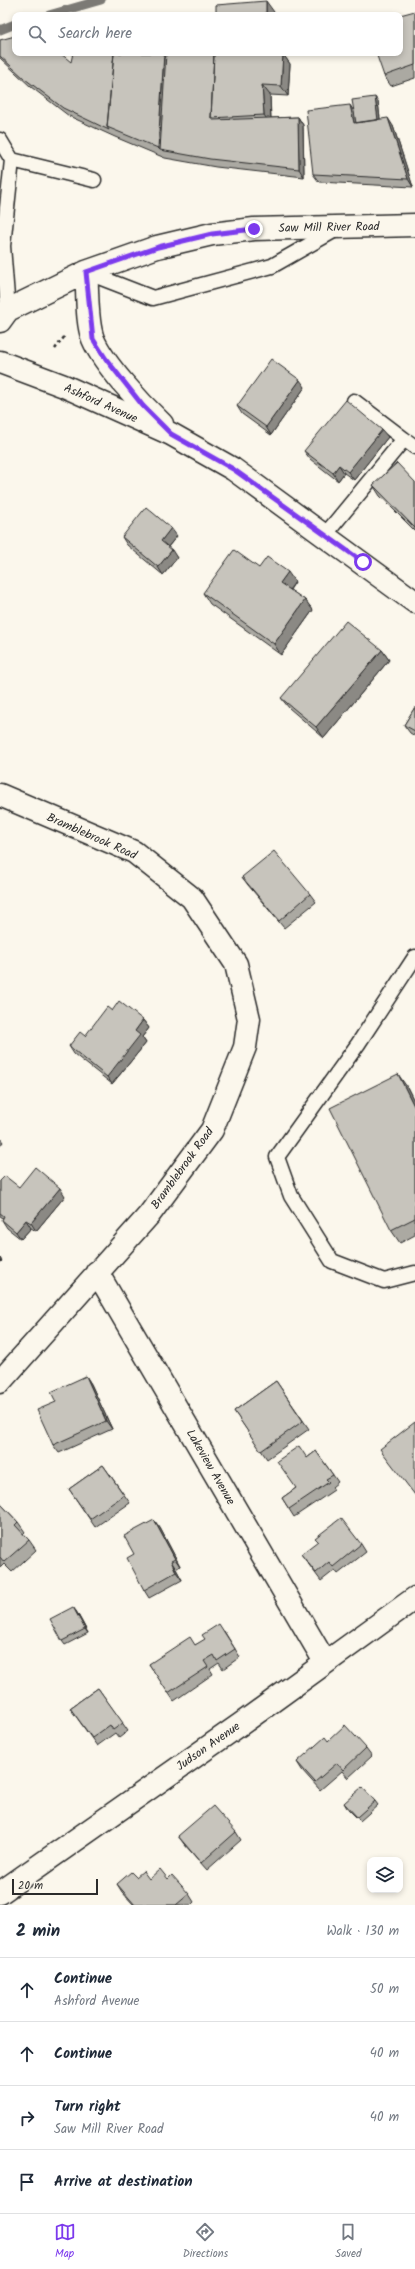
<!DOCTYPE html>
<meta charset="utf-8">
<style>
body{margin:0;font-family:Kalam,sans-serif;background:#f6f6f7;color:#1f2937}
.controls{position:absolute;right:12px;bottom:12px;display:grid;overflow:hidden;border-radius:8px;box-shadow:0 2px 6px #0003}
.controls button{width:36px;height:36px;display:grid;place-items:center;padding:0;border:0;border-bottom:1px solid #e0e1e3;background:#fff;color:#1f2937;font:20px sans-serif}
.scale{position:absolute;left:12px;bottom:10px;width:86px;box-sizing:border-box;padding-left:4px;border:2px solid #2b2b2b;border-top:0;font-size:11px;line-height:14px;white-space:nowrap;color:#2b2b2b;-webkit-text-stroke:3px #fbf7ec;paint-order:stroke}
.stop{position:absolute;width:12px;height:12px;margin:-9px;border:3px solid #7c3aed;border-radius:50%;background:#fff}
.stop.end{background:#7c3aed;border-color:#fff;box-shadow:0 1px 4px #0008}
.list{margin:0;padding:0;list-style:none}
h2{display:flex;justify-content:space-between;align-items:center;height:52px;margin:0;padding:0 16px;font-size:17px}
h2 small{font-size:13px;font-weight:400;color:#747a83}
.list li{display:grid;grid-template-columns:26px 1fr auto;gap:12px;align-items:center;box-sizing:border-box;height:64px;padding:0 16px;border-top:1px solid #e0e1e3}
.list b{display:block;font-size:15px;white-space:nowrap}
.list p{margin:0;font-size:13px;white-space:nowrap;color:#747a83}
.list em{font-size:13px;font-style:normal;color:#747a83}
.icon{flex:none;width:22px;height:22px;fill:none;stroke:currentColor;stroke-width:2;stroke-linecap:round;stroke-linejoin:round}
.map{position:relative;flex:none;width:415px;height:1905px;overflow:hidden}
.search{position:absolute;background:#fff;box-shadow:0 2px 6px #0003;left:12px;right:12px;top:12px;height:44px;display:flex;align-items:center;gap:10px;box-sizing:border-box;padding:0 14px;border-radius:8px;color:#747a83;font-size:15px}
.sheet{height:308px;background:#fff}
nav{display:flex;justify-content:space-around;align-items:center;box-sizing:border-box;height:56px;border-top:1px solid #e0e1e3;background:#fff;font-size:11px;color:#747a83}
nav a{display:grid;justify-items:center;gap:2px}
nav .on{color:#7c3aed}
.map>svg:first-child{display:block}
</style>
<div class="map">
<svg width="415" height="1905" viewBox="0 0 415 1905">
<rect width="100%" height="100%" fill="#fbf7ec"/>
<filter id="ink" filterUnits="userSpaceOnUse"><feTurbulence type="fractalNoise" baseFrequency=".025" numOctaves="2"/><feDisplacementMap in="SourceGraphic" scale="8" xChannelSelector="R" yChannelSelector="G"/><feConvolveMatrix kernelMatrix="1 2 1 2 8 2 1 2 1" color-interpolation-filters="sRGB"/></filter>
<g filter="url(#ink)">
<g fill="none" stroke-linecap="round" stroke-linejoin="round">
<path stroke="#7b7a75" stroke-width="9" d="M49,15l52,-15
M0,30l15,-6"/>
<g stroke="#2b2b2b" stroke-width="17">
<path id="lane" d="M0,140l12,20 82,20
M86,272l67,26 119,-32 65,-37
M8,310l-5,-64 9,-86
M354,401l50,38
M325,535l79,-96 11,8
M415,957l-57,87 -81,113 14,39 41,65 52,20 31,-8"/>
</g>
<g stroke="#2b2b2b" stroke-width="25">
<path id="street" d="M0,795l134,57 58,46 44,66 13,55 -4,28 -33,83 -63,85 -149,167
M97,1272l228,390
M0,1893l241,-169 174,-126"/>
</g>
<g stroke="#2b2b2b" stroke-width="25">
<path id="secondary" d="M86,272c2,19 0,49 7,67 11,26 48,65 69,85
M0,321l8,-11 78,-38 71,-25 55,-13 42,-5 161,-4
M0,362l64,24 107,48 62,35 182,133"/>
</g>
<path stroke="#2b2b2b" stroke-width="2.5" stroke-dasharray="3 3" stroke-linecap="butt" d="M55,349l10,-13"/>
<use href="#lane" stroke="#fbf7ec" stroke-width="14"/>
<use href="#street" stroke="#fbf7ec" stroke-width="22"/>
<use href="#secondary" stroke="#fbf7ec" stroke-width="22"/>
</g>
<path fill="#aba9a2" stroke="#2b2b2b" d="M415,11v67l-24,8 -7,-10z
M0,40l71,22 94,-9 1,1h117l7,10 -2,32 -18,-1 1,23 27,-1 5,8 1,52 -88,-10 -51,-9 -50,-21 -46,-21 -38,-29 -31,-29z
M378,101l2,18 13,7 20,61 -94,-5 -6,-8 40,-64z
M305,387l-34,48 -29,-21 -5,-8z
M388,437l-34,43 -10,-7 -6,8 -28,-22 -6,-8z
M415,482v49l-35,-35 -7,-11z
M177,536l-9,11 9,11 -14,17 -36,-30 -5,-8z
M259,568l36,14 -5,8 15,10 8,10 -32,45 -71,-51 -7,-11z
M382,650l7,10 -65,78 -35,-30 -8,-10z
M415,707v29l-5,-3 -6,-8z
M242,877l68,17 6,8 -32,26 -36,-43z
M112,1011l31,9 6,8 -7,9 4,6 -34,41 -38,-30 -5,-8 16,-10z
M407,1087l8,16v132l-15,8 -9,-13z
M0,1181l19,6 46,9 -29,35 -5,-3 -10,11 -14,-11 -5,-8 1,-2 -3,-2z
M86,1376l5,8 21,45 -53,24 -6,-8 3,-43z
M276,1381l33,48 -42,30 -33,-48z
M316,1451l22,31 -6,5 2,3 -40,27 -12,-19 14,-10 11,-30z
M103,1465l27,38 -35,24 -26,-38z
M0,1503l18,19 7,10 -2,2 6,6 7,10 -24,22 -8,-8 -4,4z
M154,1520l6,8 20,38 -4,3 6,11 -33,18 -5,-8 -10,-36z
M361,1544l5,8 -28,22 -3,-4 -14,11 -20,-27z
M76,1611l12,22 -23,12 -3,-4z
M224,1631l16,26 -17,12 -4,-6 -9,6 3,5 -39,27 -25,-37 46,-19z
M98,1688l30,43 -9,7 -4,-5 -18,13 -27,-38z
M328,1741l38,7 6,8 -24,22 -6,-7 -22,19 -18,-20 -5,-8z
M375,1801l3,4 -18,16 -13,-13 -3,-5z
M236,1832l5,8 -34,30 -23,-26 -6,-8z
M136,1877l13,2h19l21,15 5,8 -3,3h-57l-12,-13 -5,-8z"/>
<path fill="#8b8984" stroke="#2b2b2b" d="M266,1l8,11 -1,3h-7z
M164,53h1l6,9 -11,88 -2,-2z
M283,54l7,10 -2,32 -7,-10z
M262,85l8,10 1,30 -7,-10z
M375,97l3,4 3,27 -3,-5z
M350,105l5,8 3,13 -4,-3z
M298,117l5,8 1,52 -5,-8z
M388,118l5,8 20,61 -5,-8z
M300,380l5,7 -34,48 -5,-8z
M382,430l6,7 -34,43 -6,-8z
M339,465l5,8 -6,8 -5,-8z
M171,528l6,8 -11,13 -5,-8z
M172,550l5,8 -14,17 -5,-8z
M288,572l7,10 -8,11 -7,-10z
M305,600l8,10 -32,45 -7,-11z
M382,650l7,10 -65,78 -8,-11z
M143,1020l6,8 -7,9 4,6 -34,41 -5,-7 28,-46z
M398,1074l9,13 8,16v5z
M0,1138l3,4 -3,4z
M60,1188l5,8 -29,35 -5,-8z
M26,1220l5,8 -10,11 -5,-7z
M0,1258l2,3 -2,2z
M86,1376l5,8 21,45 -6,-8z
M154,1520l6,8 20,38 -5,-7z
M171,1561l5,8 6,11 -6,-8z
M73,1607l3,4 12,22 -3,-4z"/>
<path fill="#c7c4bc" stroke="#2b2b2b" d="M266,1v14h-50v-10z
M415,11v54l-31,11 -8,-23h24v-38z
M15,36v17h45l11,9 2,-9h41l-7,74 2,3 -46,-22 -38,-29 -25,-23v-16z
M114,53h50l-6,95 -51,-21z
M166,53h48l-3,65 2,2 85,-3 1,52 -89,-10 -50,-9z
M214,53l69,1 -2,32 -19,-1 2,30 -53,3z
M375,97l3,23 -22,3 -4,-23z
M350,105l4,18 34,-5 20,61 -95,-5 -7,-64z
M271,359l29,21 -34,47 -29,-21z
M346,400l36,30 -34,42 -9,-7 -6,8 -29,-22z
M397,463l18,19v46l-42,-43z
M146,507l25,21 -10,13 11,9 -14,17 -36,-30z
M234,550l25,18 8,-11 21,15 -8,11 25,17 -31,44 -71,-51z
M346,621l36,29 -66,77 -35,-29z
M415,707v24l-11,-6z
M274,851l36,43 -31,27 -37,-44z
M119,1001l24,19 -8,11 5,4 -33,42 -38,-31 11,-14 5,4 22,-29 5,4z
M398,1074l17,34v110l-24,12 -61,-122z
M35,1167l25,21 -29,35 -5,-3 -10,12 -14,-12 2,-4 -4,-3v-32l5,-5 14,11z
M86,1376l20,45 -53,24 -16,-35 19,-8 -5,-10z
M276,1381l27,40 -42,30 -27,-40z
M415,1422v73l-35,-46z
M299,1446l8,12 9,-7 17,24 -7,4 3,3 -40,27 -7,-11 14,-10 -19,-27z
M103,1465l21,30 -34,24 -21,-30z
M0,1503l18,19 -3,3 14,15 -25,22 -4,-5z
M341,1518l20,26 -28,23 -4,-5 -13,11 -15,-19 17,-13 -3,-3z
M154,1520l21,39 -4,2 5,11 -32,18 -17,-32 7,-4 -10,-18z
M73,1607l12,22 -23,12 -12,-22z
M219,1624l16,25 -18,12 -3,-6 -10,6 4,6 -40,26 -19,-29 41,-27 5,8 10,-6 -3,-4z
M98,1688l25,35 -10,7 -3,-5 -18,13 -22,-30z
M345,1725l21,23 -23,22 -6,-7 -22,19 -18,-20 28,-25 3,4z
M362,1787l13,14 -18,16 -13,-14z
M213,1806l23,26 -35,31 -23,-27z
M160,1869l8,10 4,-4 17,19 -13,11h-41l-18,-21 14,-12 5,5 7,-6 6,8z"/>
</g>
<g fill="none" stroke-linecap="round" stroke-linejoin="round" filter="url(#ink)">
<path stroke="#7c3aed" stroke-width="5" d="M254,229l-42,5 -54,13 -72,25 7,67 13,20 37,47 28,28 62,35 130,93"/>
</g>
<g text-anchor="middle" stroke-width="3" stroke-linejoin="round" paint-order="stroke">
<g font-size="12" fill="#2b2b2b" stroke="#fbf7ec">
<text transform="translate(329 227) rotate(-1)" y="4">Saw Mill River Road</text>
<text transform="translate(101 403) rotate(24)" y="4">Ashford Avenue</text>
<text transform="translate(92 836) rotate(24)" y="4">Bramblebrook Road</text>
<text transform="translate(182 1168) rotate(-54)" y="4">Bramblebrook Road</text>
<text transform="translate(211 1467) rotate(60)" y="4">Lakeview Avenue</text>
<text transform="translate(208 1746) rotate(-35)" y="4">Judson Avenue</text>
</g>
</g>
</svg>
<div class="controls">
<button><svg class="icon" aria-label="layers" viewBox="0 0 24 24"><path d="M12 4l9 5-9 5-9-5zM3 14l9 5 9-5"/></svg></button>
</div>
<div class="scale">20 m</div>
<div class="stop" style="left:363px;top:562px"></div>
<div class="stop end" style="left:254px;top:229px"></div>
<div class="search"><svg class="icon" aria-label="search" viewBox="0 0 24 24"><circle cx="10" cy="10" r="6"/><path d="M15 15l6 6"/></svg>Search here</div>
</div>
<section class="sheet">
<h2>2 min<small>Walk · 130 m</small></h2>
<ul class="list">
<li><svg class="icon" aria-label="ahead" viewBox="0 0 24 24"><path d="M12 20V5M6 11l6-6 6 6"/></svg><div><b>Continue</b><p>Ashford Avenue</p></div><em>50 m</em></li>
<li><svg class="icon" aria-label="ahead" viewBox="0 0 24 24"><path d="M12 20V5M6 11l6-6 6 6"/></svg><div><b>Continue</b></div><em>40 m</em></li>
<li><svg class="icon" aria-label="right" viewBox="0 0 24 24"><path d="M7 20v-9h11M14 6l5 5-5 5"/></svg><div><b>Turn right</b><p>Saw Mill River Road</p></div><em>40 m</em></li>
<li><svg class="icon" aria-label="arrive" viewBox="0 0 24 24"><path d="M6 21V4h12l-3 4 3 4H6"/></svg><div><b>Arrive at destination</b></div></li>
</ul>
</section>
<nav>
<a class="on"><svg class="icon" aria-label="map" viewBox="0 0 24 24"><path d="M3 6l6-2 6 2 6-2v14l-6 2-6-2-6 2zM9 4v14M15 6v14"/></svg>Map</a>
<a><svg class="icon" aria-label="directions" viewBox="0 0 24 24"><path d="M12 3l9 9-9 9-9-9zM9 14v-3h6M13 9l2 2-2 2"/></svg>Directions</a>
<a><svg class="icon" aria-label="saved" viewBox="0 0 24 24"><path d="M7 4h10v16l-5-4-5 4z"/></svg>Saved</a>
</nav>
